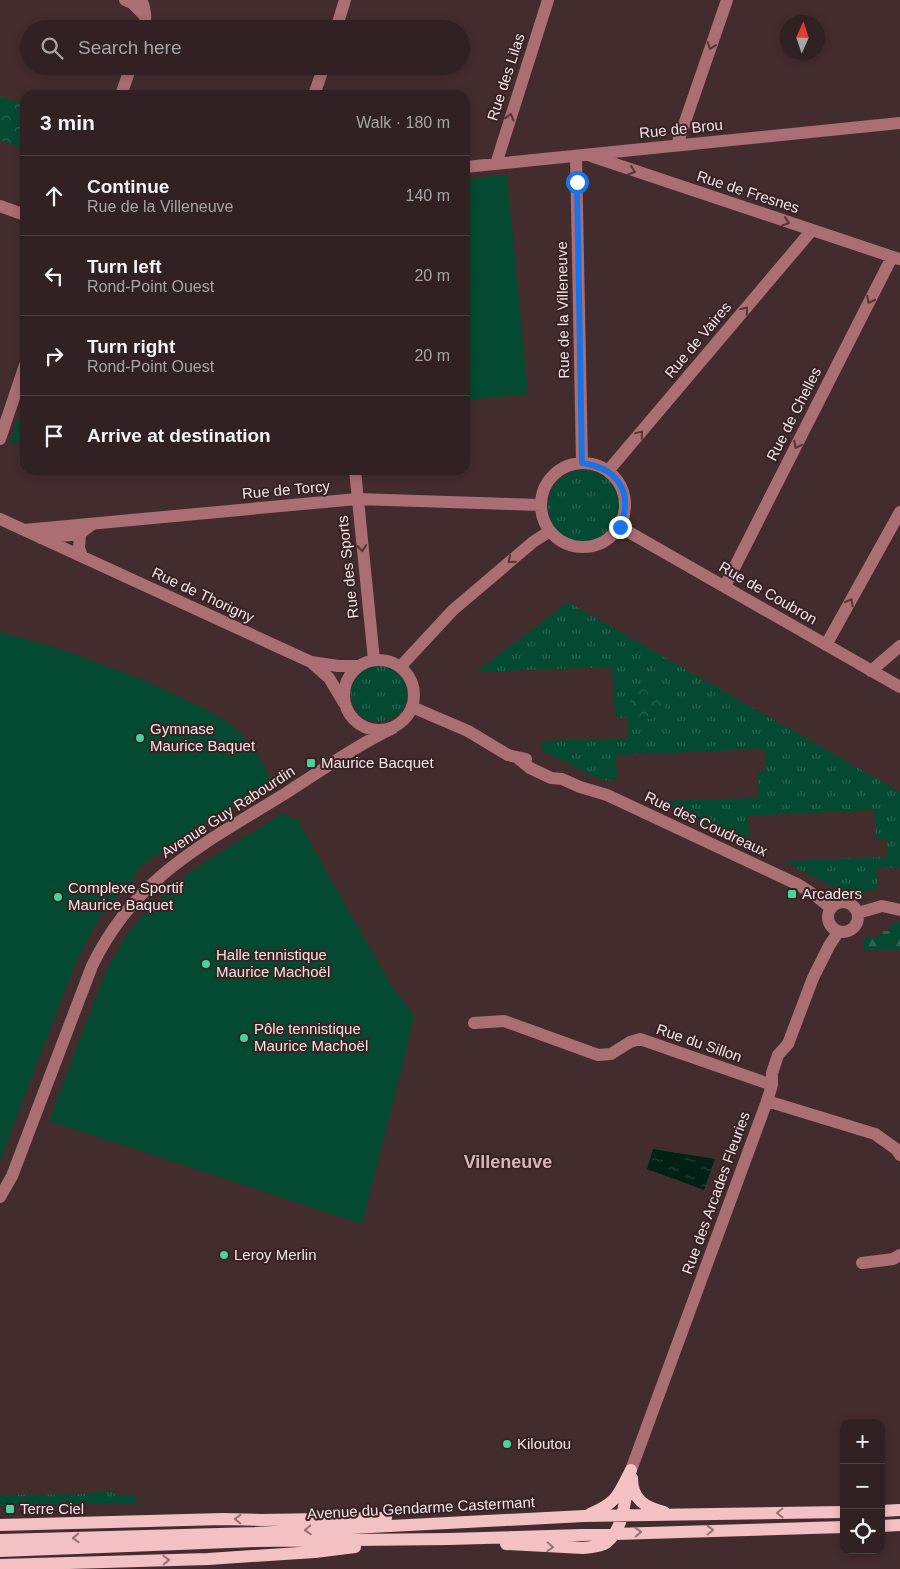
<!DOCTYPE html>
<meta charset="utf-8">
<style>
body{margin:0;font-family:Arial,sans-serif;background:#3d2e2f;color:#f1f3f6}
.controls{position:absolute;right:15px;bottom:15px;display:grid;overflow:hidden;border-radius:10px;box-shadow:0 2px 8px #0003}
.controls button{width:45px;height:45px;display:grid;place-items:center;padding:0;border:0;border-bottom:1px solid #4d3e40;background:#322122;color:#f1f3f6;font:25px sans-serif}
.compass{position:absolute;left:780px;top:15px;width:45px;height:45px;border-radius:50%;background:#322122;box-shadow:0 2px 8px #0003;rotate:3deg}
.stop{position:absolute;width:15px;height:15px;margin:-11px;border:4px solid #1a73e8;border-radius:50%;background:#fff}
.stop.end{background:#1a73e8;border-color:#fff;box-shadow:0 1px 5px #0008}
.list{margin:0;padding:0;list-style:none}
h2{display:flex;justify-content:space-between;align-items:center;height:65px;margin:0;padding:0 20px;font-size:21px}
h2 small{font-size:16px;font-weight:400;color:#a8a3a5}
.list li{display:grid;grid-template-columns:32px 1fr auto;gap:15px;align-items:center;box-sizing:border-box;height:80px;padding:0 20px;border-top:1px solid #4d3e40}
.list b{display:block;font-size:19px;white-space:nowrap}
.list p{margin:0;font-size:16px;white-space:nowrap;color:#a8a3a5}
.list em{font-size:16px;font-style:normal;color:#a8a3a5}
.icon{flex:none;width:28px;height:28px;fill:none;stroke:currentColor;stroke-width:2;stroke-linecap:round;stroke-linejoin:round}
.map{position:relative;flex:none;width:900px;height:1569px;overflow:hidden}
.search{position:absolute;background:#322122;box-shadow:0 2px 8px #0003;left:20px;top:20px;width:450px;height:55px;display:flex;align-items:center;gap:12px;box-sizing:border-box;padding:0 18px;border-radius:28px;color:#a8a3a5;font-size:19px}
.panel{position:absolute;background:#322122;box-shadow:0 2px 8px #0003;left:20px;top:90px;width:450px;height:385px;border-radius:15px}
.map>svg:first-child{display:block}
</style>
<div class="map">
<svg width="900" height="1569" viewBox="0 0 900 1569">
<defs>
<pattern id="grass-tufts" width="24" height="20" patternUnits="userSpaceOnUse" patternTransform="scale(1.25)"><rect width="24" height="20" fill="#044a33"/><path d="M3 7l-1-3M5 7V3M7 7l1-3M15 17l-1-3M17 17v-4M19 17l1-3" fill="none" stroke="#296450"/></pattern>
<pattern id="forest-firs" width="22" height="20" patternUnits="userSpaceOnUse" patternTransform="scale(1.25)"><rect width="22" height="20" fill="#044a33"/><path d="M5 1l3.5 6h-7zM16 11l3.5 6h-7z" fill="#296450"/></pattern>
<pattern id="park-crowns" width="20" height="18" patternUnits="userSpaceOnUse" patternTransform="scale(1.25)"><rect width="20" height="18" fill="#044a33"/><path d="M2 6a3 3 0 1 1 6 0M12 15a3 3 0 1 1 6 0" fill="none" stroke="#296450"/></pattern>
<pattern id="water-ripples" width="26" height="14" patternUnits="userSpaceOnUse" patternTransform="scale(1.25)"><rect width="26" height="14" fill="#022115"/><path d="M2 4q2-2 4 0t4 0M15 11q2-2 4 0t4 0" fill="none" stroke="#274137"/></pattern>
</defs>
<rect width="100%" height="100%" fill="#432c2e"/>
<path fill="url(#grass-tufts)" d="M548 506a36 36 0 1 1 72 0a36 36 0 1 1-72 0Z
M568,602l332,190v75l-23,1 1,21c-29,11 -61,-11 -87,-24l-5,-4 100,-4 2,-3 -1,-15h-11l-2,-29 -126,6 1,21 -16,1 -75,-37 99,-3v-27l9,-1 -1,-21 -149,6 1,21 -4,5 -10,-1 -8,-3 -54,-27v-9l87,-3v-20h-13l-3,-51 -136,5z
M351 694a28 28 0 1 1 56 0a28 28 0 1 1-56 0Z
M95,1492h18l6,4h17v7l-136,3v-11l88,-1z"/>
<path fill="url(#forest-firs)" d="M900,922v27h-29l-4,2 -3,-2 -1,-9 5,-3 8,1 6,-7h7l2,-7z"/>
<path fill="url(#park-crowns)" d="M0,96l25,9v44l-25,-9z
M630 701a18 18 0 1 1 36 0a18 18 0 1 1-36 0Z"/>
<path fill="#044a33" d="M507,175l21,219 -63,6v-221z
M25,397v45l-15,1z
M0,632l54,15 87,32 62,29 23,13 13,11 20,25 11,21 -2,8 -67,40 -27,18 -12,10 -7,1 -19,16v5l-28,31 -11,15 -20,38 -77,200z
M283,813l15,8 94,166 22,28 -10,45 -42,164 -313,-103 56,-148 22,-39 29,-34 4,-1 33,-29z"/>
<path fill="url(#water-ripples)" d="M653,1149l62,10 -11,31 -57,-21z"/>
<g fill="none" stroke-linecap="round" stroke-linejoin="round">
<path stroke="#aa6e74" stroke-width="12" d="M125,0l7,3 12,12
M141,0c5,8 5,20 3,29
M336,29l9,-29
M121,95l10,-29
M314,95l10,-29
M677,145l50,-145
M576,156l6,307
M591,156l308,103
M496,164l52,-164
M465,167l435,-44
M0,206l25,9
M0,439l25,-74
M541 505a42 42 0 1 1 84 0a42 42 0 1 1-84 0Z
M355,470l19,190
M608,471l204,-241
M0,519l311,143 27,4h21
M620,527l280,160
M24,530l333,-31 184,6
M41,538l39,-4
M82,556l-3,-8 1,-14 7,-6 6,-4
M725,586l167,-329
M826,645l74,-133
M344 695a35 35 0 1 1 70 0a35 35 0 1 1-70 0Z
M311,662l18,16 15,25
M400,667l53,-57 80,-68 17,-11
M871,671l29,-25
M412,707l56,24 40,24 18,4
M519,759l11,9 21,10 11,1 18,8 27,8 192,90 17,11 15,12
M828 917a15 15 0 1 1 30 0a15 15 0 1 1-30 0Z
M858,913l24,-7 18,4
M474,1023l30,-2 94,34 13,-1 19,-12 10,-3 132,46
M767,1101l108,33 21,15 4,6
M0,1197l12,-21 80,-210c44,-91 114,-123 194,-173 35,-22 69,-47 107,-65
M862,1263l31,-4 7,-4
M631,1470l136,-369 5,-16v-12l6,-18 10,-11 25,-66 16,-32 9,-14"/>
<path stroke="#f3c0c4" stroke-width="12" d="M632,1478c0,22 13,29 32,34
M881,1511l19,-1
M590,1514c28,-12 28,-19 41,-44
M0,1525l223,-6 38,1 125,-2
M881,1526l19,-1
M0,1540l255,-7 329,-17 260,-4
M506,1544l77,4c7,-1 17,-1 23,-5 17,-13 18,-39 22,-58
M0,1551l255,-10 194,-2 395,-12
M0,1565l208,-6 107,-7 40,-5"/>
</g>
<defs><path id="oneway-chevron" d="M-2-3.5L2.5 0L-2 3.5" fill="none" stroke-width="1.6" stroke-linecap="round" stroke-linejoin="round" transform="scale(1.25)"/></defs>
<g stroke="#543538">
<use href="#oneway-chevron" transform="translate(711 46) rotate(109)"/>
<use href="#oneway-chevron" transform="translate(510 117) rotate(-73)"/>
<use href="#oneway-chevron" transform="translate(632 171) rotate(19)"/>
<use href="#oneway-chevron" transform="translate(786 222) rotate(18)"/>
<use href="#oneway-chevron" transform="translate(870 300) rotate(117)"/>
<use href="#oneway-chevron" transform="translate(745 310) rotate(-50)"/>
<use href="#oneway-chevron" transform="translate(640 434) rotate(-50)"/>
<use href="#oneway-chevron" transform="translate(797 445) rotate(117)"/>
<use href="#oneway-chevron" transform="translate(362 548) rotate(84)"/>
<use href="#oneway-chevron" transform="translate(511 560) rotate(140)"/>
<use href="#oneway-chevron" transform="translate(850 602) rotate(-61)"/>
</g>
<g stroke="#967174">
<use href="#oneway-chevron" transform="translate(780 1513) rotate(179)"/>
<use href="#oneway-chevron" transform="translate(238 1519) rotate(-178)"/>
<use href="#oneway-chevron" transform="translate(308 1530) rotate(177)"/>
<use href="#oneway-chevron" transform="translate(710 1530) rotate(-1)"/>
<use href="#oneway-chevron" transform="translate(638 1532) rotate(-2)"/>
<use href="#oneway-chevron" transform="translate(76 1538) rotate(178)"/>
<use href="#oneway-chevron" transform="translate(550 1547) rotate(3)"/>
<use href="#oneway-chevron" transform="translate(166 1560) rotate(-2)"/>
</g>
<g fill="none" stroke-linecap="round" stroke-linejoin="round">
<path stroke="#1a73e8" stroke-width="6" d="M577,182l5,281c36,5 52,29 38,64"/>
</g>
<g fill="#46d49e" stroke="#382224" stroke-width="2">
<circle cx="140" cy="738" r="5"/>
<rect x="306" y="758" width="10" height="10" rx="2.5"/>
<rect x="787" y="889" width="10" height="10" rx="2.5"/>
<circle cx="58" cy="897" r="5"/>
<circle cx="206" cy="964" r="5"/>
<circle cx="244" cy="1038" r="5"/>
<circle cx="224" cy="1255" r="5"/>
<circle cx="507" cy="1444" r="5"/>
<rect x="5" y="1504" width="10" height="10" rx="2.5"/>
</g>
<g text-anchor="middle" stroke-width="4" stroke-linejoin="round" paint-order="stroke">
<g font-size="15" fill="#f3e4e5" stroke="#382224">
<text transform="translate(506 77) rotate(-72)" y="5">Rue des Lilas</text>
<text transform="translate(681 129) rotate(-6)" y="5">Rue de Brou</text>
<text transform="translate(748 192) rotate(18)" y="5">Rue de Fresnes</text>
<text transform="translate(563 310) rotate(-91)" y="5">Rue de la Villeneuve</text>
<text transform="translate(698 340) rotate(-50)" y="5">Rue de Vaires</text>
<text transform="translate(794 414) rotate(-63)" y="5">Rue de Chelles</text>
<text transform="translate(286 490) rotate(-5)" y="5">Rue de Torcy</text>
<text transform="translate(348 567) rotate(-96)" y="5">Rue des Sports</text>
<text transform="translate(768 593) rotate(30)" y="5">Rue de Coubron</text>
<text transform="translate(203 595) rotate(25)" y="5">Rue de Thorigny</text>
<text transform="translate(228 812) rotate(-33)" y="5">Avenue Guy Rabourdin</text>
<text transform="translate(706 824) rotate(25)" y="5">Rue des Coudreaux</text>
<text transform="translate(699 1043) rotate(19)" y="5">Rue du Sillon</text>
<text transform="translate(716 1193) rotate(-70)" y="5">Rue des Arcades Fleuries</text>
<text transform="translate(421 1508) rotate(-3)" y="5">Avenue du Gendarme Castermant</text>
</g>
<g font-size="15" fill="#f3e4e5" stroke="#382224" text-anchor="start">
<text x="150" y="734">Gymnase<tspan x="150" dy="17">Maurice Baquet</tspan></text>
<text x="321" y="768">Maurice Bacquet</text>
<text x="68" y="893">Complexe Sportif<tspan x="68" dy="17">Maurice Baquet</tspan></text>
<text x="802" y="899">Arcaders</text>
<text x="216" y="960">Halle tennistique<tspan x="216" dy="17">Maurice Machoël</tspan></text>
<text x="254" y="1034">Pôle tennistique<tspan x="254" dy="17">Maurice Machoël</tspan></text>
<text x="234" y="1260">Leroy Merlin</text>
<text x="517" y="1449">Kiloutou</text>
<text x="20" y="1514">Terre Ciel</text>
</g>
<g font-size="18" font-weight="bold" fill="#d3b6b8" stroke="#382224">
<text x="508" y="1168">Villeneuve</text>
</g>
</g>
</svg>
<div class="controls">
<button>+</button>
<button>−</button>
<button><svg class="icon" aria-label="locate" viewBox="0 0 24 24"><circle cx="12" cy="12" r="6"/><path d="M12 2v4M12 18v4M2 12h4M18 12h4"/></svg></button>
</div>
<svg class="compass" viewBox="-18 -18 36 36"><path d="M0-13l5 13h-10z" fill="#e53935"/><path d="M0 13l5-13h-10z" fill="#a8a3a5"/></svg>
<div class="stop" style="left:577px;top:182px"></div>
<div class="stop end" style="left:620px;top:527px"></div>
<div class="search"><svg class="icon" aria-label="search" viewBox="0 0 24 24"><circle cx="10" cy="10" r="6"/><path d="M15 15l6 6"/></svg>Search here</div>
<section class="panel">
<h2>3 min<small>Walk · 180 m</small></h2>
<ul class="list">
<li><svg class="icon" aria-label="ahead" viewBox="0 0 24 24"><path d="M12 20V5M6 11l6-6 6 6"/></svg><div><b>Continue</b><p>Rue de la Villeneuve</p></div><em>140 m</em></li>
<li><svg class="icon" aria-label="left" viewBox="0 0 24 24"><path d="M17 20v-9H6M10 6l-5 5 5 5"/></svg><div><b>Turn left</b><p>Rond-Point Ouest</p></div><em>20 m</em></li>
<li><svg class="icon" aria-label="right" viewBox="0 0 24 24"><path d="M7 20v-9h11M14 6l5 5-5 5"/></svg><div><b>Turn right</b><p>Rond-Point Ouest</p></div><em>20 m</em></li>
<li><svg class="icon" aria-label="arrive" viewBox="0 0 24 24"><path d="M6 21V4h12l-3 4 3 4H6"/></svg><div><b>Arrive at destination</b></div></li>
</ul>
</section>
</div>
